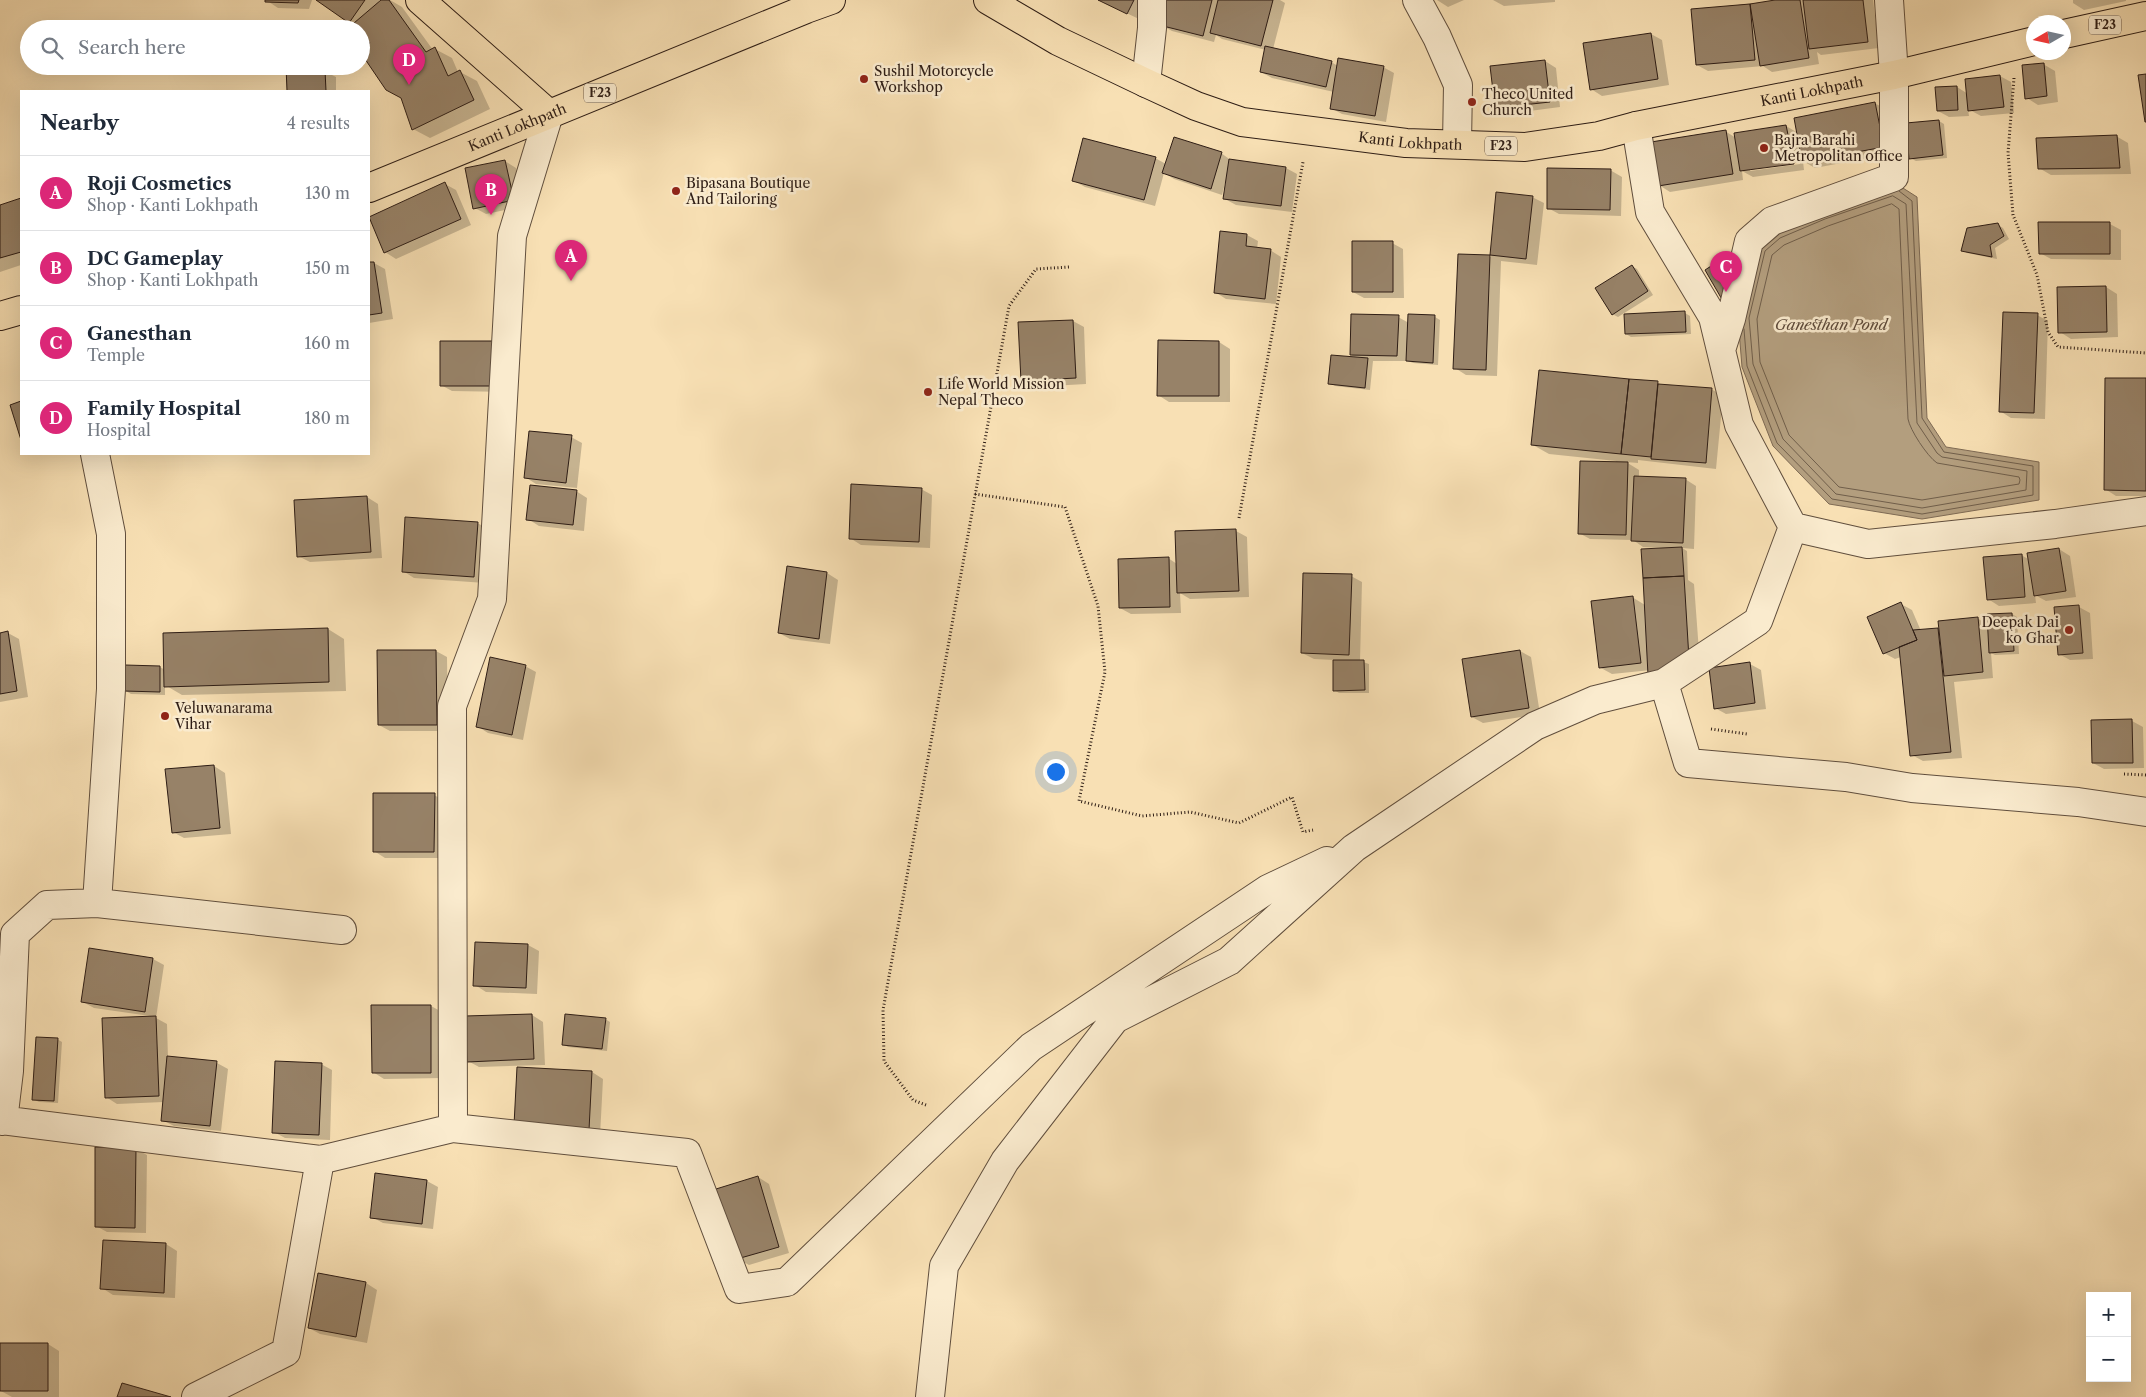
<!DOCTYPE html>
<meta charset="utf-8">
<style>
body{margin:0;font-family:"Libre Caslon Text",serif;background:#f2f2f3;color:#1f2937}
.controls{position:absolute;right:15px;bottom:15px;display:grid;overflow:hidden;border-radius:0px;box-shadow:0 5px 20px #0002}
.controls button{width:45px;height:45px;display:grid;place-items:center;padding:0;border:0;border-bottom:1px solid #e0e1e3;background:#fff;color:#1f2937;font:25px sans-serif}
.compass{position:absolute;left:2026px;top:15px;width:45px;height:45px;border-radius:50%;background:#fff;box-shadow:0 5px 20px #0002;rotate:261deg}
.you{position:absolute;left:1055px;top:771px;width:18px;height:18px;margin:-12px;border:4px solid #fff;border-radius:50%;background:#1a73e8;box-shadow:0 0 0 8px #1a73e833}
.badge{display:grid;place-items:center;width:32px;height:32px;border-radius:50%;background:#db2777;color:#fff;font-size:16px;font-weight:700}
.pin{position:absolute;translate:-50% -41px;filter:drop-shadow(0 1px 2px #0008)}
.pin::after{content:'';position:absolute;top:26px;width:18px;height:15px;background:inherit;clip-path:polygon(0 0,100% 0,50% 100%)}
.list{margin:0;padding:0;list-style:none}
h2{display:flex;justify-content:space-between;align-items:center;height:65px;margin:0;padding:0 20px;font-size:21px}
h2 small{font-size:16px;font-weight:400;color:#747a83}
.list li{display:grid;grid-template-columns:32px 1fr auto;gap:15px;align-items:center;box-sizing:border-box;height:75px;padding:0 20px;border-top:1px solid #e0e1e3}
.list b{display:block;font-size:19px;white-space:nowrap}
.list p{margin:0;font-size:16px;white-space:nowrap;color:#747a83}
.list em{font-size:16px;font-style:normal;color:#747a83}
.icon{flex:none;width:28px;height:28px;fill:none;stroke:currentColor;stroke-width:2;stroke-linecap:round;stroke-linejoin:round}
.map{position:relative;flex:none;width:2146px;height:1397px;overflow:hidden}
.search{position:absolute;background:#fff;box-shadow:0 5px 20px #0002;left:20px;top:20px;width:350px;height:55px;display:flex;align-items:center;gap:12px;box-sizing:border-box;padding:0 18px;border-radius:28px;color:#747a83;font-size:19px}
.panel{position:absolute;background:#fff;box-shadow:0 5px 20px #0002;left:20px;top:90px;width:350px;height:365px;border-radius:0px}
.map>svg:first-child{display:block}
</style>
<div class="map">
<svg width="2146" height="1397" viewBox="0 0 2146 1397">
<rect width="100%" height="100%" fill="#f8e0b4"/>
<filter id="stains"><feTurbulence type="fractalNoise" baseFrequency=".004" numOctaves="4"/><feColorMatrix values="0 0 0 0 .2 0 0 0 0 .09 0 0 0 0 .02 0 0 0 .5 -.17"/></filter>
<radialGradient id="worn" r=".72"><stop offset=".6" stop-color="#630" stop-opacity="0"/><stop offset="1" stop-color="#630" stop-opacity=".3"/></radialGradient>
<path fill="#b39e7e" stroke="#7e6a54" d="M1895,183l22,14 10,221 19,29 93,15v38l-117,19 -93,-15 -56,-58 -31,-79 -4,-49 17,-73 19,-16z"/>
<path fill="#0003" fill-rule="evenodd" d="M266,0h46l-3,9 -31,-1z
M318,0h62l-3,4 6,-4h7l12,7 31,43 2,-1 17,9 6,14h2l17,9 13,28 -60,29 -17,-9 -11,-31 -30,-55 -13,-16z
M1099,0h49l-9,19z
M1167,0h113l5,3 -12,46 58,13 7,4 45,1 11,6 -8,49 -44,-8 -11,-6 3,-16 -62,-14 -11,-6 5,-22 -44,-11 -6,-4 -2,7 -42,-11 -11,-6z
M1437,0h27l-16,7z
M1493,0h62v2l-51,4z
M1783,0h90l6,48 -58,7 -4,-3 2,12 -47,8 -9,-6 -55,5 -11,-6 -5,-55z
M2073,0h53v1l-42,9 -11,-7z
M1651,34l11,6 7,45 -67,11 -11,-7z
M1545,61l11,7 4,39 -53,7 -11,-7z
M2043,64l12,7 3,31 -20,3 -11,-7z
M288,66h42v8l6,3v14h-48z
M2000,76l11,6 3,31 -33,3 -13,-7 1,7 -20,1 -11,-6 19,-24 11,7z
M1875,103l11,7 8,43 -79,15 -12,-7 1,9 -51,7 -11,-6 1,9 -73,12 -11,-7 66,-54 11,7 50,-12 12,7zM1800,162v2l-50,7v-2z
M1939,121l5,3 3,34 -31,3 -6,-3 -3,-34z
M2116,136l12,7 3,31 -80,1 -12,-7z
M1221,153l11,8 54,7 11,6 -5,38 -56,-7 -11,-6 2,-16h-2l-3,12 -48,-16 -10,-6 -9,33 -70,-19 -11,-6 81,-23 11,6z
M505,161l11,7 8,38 -38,8 -11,-6z
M1610,170l12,7 -1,39 -62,-2 -11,-6z
M445,184l11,6 15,35 -75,34 -11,-7z
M1498,193l34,4 12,6 -7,62 -36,-4 -4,115 -31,-1 -11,-7 4,-113 32,2z
M21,200v65l-21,7v-66z
M2110,224l11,6v30l-70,-1 -11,-6z
M1998,225l5,3 6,11 -14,9 2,11 -30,-6 -5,-3z
M1247,235l11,6 -1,8 13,1 11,7 -5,47 -50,-5 -11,-7z
M1392,243l11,6 1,49h-40l-11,-6z
M374,263l11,6 8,50 -24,4v-59z
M1632,266l5,3 16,26 -35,22 -6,-3z
M2106,287l11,7 1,43 -47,2 -11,-7z
M1685,313l5,3 1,18 -60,3 -5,-3z
M2037,315l11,6 -3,98 -34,-1 -11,-7z
M1398,317l11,6 26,-6 5,3 -2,45 -25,-2 -5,-2h-35l-3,29 -35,-4 -5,-3 28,-24 -7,-4z
M1073,321l11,6 2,57 -53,3 -11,-7 -3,-57z
M441,342l69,50 -58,-1 -11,-6z
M1159,342h60l11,7v53h-61l-11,-7z
M2146,379v117h-30l-11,-7z
M1658,383l4,2 49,4 12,7 -7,73 -78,-9v3l-12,-1 13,8v8l46,1 11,7 -2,63 -12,-1 5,3 1,29 6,4 6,81 -88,9 -11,-6 31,-71 13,8 17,-57 -19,-1 -10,-7 -43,-1 -11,-6 37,-72 -67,-7 -16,-9z
M571,437l11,6 -5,45 -41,-4 -11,-7z
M921,489l11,6 -2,53 -69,-3 -11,-7z
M576,491l11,7 -3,33 -45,-5 -11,-7z
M367,497l11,7 4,54 -72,4 -12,-6 -3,-55z
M477,523l12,6 -4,54 -71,-5 -11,-7z
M1236,531l11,6 2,60 -59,2 -10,-6 1,20 -50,1 -11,-6 48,-50 9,6z
M2059,549l11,7 6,41 -30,4 -11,-6 1,8 -37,3 -11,-7 33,-44 9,5 -1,-6z
M788,568l39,5 11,7 -8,64 -40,-5 -11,-6z
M1351,576l11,6 -2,79 9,3v29h-30l-5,-3v-30l-20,-1 -12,-6z
M1901,604l11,6 9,21 19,-2 37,-11 11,7 24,-11 5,3 2,37 -24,1 -4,-2 2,25 -39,4 8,76 -39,3 -11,-6 -11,-98 -6,2 -11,-6z
M2079,607l11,6 3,46 -23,1 -11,-6z
M328,629l16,10 2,52 -164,4 -17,-10v10l-34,-1 -5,-3 34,-24 5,3z
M8,633l11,6 9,58 -28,5v-68z
M378,651h58l11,6 1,74h-58l-11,-6z
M1520,651l11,6 9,57 -57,9 -11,-6z
M1750,664l11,6 5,39 -40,5 -11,-6z
M525,666l11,6 -13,68 -35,-7 -11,-7z
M2132,721l11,6 1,41 -40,1 -11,-6z
M214,766l11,7 6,61 -47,4 -11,-6z
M434,795l11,6v57h-60l-11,-7z
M528,945l11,6 -2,43 -51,-2 -11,-7z
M153,959l11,6 -8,53 11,6 1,34 49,5 11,6 -7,62 -47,-5 -12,-6 2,-18 -47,2 -11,-7 44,-81 -56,-8 -11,-6z
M431,1006l11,6v66l-58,1 -11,-7z
M532,1015l11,7 2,43 -66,2 -11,-6z
M605,1019l5,3 -3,29 -39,-4 -5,-3z
M57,1039l5,3 -4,61 -19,-1 -6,-3z
M321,1064l11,6 -2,70 -45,-2 -11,-6z
M518,1068l74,4 11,7 -3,57 -74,-5z
M136,1149l11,6 -1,78 -39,-1 -11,-6z
M758,1177l11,7 20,69 -40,12 -11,-6z
M427,1181l11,6 -5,42 -50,-6 -11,-6z
M166,1244l11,7 -2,47 -62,-3 -11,-7z
M319,1274l47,9 11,7 -10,53 -47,-9 -11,-6z
M1,1344h47l11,7v46h-47l-11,-6z"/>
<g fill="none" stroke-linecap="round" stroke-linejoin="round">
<path stroke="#705e4a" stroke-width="1" d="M1893,196l13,8 11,219 20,30 5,4 85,14 -1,19 -104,18 -86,-14 -53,-55 -30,-75 -4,-46 16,-67 15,-13 45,-19z
M1892,204l7,5 9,210c2,11 19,37 29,44l82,14 1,3 -1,4 -97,16 -83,-13 -50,-52 -29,-73 -3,-43 15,-64 12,-10 44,-19z
M1744,329l3,37 30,77 55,56 90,15 111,-19v-29l-89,-14 -22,-34 -10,-217 -13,-10"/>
</g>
<path fill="#978268" stroke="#2e1d15" d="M265,0h34l-1,3 -33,-1z
M316,0h49l-16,23z
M381,0h8l37,52 9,-5 13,29 12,-6 14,30 -62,30 -11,-32 -15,-8 -21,-31 -4,-10 9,-6 -9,-11v-3l-7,-6z
M1098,0h36l-7,14z
M1166,0h46l-9,36 -44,-11z
M1218,0h55l-12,46 -51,-13z
M1775,0h25l9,58 -49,8 -10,-62z
M1803,0h60l5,42 -59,7z
M1750,4l5,56 -59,5 -5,-56z
M1651,33l7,46 -68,11 -7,-47z
M1265,46l67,15 -6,26 -66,-15z
M1338,58l46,8 -9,50 -45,-7z
M1545,60l5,42 -55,6 -5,-42z
M2044,63l3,33 -22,3 -3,-34z
M286,66h33v3l6,1 1,21h-39z
M2146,74v48h-1l-7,-47z
M2000,75l4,32 -36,4 -3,-32z
M1957,86l1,24 -21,1 -2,-24z
M1875,102l9,45 -82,15 -8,-44z
M1939,120l4,35 -34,4 -3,-36z
M1786,125l8,39 -54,7 -6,-38z
M1726,130l7,44 -75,12 -7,-44z
M2117,135l3,33 -82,1 -2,-31z
M1174,137l48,15 -11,37 -49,-16z
M1083,138l73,19 -12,43 -72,-19z
M1229,159l57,8 -5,39 -58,-7z
M505,160l9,40 -41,9 -8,-41z
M1547,168l64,1 -1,41 -63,-1z
M445,182l16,37 -77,34 -15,-36z
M1496,192l37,4 -7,63 -36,-4z
M21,198v54l-21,6v-53z
M2038,222h72v32h-71z
M1998,223l6,13 -14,9 2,12 -31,-6 6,-23z
M1220,231l27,3 -1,12 25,3 -6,50 -51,-6z
M1352,241h41v51h-41z
M1742,246l-11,69 -26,-45z
M1458,254l32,1 -4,115 -33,-1z
M369,262h5l8,51 -13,2z
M1632,265l16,26 -36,24 -17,-27z
M2106,286l1,46 -49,1 -1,-46z
M1685,311l1,21 -61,2 -1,-20z
M2003,312l35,1 -4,100 -35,-1z
M1351,314l48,1 -2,41 -47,-1z
M1408,314l27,1 -2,48 -27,-2z
M1073,320l3,58 -55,3 -3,-59z
M1158,340l61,1v55h-62z
M440,341h60l-1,45h-59z
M1331,355l37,3 -3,30 -37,-4z
M1539,370l90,9 -8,75 -90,-9z
M2105,378h41v113l-42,-1z
M1629,379l29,2 -7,76 -30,-3z
M1658,384l54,4 -6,75 -55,-4z
M21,401v39l-11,-35z
M529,431l43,4 -6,48 -42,-5z
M1580,461l48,1 -2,73 -48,-1z
M1634,476l52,2 -3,65 -52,-2z
M851,484l71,4 -3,54 -70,-3z
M530,485l47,5 -4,35 -47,-5z
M367,496l4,56 -74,5 -3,-57z
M405,517l73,5 -4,55 -72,-5z
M1236,529l3,62 -62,2 -2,-62z
M1682,547l2,29 -41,2 -2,-29z
M2059,548l7,43 -32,5 -7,-43z
M2022,554l3,43 -38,3 -4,-43z
M1169,557l1,50 -51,1 -1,-49z
M787,566l40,6 -8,67 -41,-6z
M1303,573l49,1 -3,81 -48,-2z
M1684,576l5,83 -41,16 -5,-97z
M1633,596l8,67 -42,5 -8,-67z
M1901,602l16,38 -34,14 -16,-37z
M2079,605l4,48 -25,2 -4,-48z
M2012,613l2,38 -25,2 -2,-39z
M1978,617l5,55 -39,4 -6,-55z
M328,628l1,54 -165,5 -1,-54z
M1938,628l13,124 -41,4 -11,-109 18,-7 -4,-10z
M8,631l9,60 -17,3v-61z
M377,650h59l1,75h-59z
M1520,650l9,58 -58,9 -9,-58z
M490,657l36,8 -14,70 -36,-8z
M1333,660h31l1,30 -32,1z
M1750,662l5,41 -41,6 -5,-41z
M125,665l35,1v26l-36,-1z
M2132,719l1,44h-41l-1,-43z
M214,765l6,63 -48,5 -7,-64z
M373,793h62l-1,59h-61z
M475,942l53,2 -2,44 -53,-2z
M89,948l64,10 -8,54 -64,-10z
M371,1005h60v68h-59z
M532,1014l2,45 -67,3 -2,-46z
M565,1014l41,4 -4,31 -40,-4z
M156,1016l3,80 -54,2 -3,-80z
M36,1037l22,1 -4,63 -22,-1z
M167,1056l50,5 -7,65 -49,-5z
M275,1061l47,2 -3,72 -47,-2z
M517,1067l75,4 -3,59 -75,-5z
M95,1147l41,1 -1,80 -40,-1z
M375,1173l52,7 -5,44 -52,-6z
M758,1176l21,71 -42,12 -21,-70z
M103,1240l63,3 -2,50 -64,-4z
M318,1273l48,9 -10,55 -48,-9z
M0,1343h48v48h-48z
M122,1383l49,14h-54z"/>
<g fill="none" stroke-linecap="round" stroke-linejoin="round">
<g stroke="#604e3d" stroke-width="30">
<path id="minor" d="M1417,0l20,37 21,48 -1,59
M1146,83l6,-55v-28
M1721,350l10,-31 18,-78 23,-20 122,-44v-102l-5,-75
M1793,527l75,17 187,-20 91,-13
M1664,683l24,80 158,14 66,11 166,14 68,10
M97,903l245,27
M0,1120l320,40 133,-32 -1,-422 40,-107 20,-363 37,-122
M3,1121l6,-50 6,-137 32,-29 50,-2 14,-214v-155l-16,-80
M453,1128l234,25 52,136 48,-7 244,-235 237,-158 59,-28
M196,1397l90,-45 34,-192
M930,1397l14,-131 61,-105 110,-142 114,-58 125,-113 181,-122 60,-26 69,-17 94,-62 35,-94 -54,-102 -26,-108 -63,-105 -14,-86"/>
</g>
<g stroke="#2e1d15" stroke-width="30">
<g id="major">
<path d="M420,0l129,114"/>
<path id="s1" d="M988,0l70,41 88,42 50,23 46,16 164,21 119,4 74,-11 37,-10 258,-51 140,-34"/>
<path d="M2064,34l82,-18"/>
<path id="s2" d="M369,188l437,-179 25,-9"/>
<path d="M0,316l21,-6"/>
</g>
</g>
<path stroke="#2e1d15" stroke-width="3" stroke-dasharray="1 2.5" stroke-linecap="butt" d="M2014,78l-6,75 5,62 24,60 11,57 10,15 88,6
M975,494l90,13 33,99 7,66 -26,129 63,15 48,-4 49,11 53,-26 11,35 10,-2
M1239,518l64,-356
M1711,729l36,5
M2124,774l22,1
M926,1105l-13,-5 -29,-39 -1,-51 126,-704 27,-37 33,-2"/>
<use href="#minor" stroke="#faebce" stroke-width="28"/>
<use href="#major" stroke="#f8e0b4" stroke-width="28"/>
</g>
<g fill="#8f2418" stroke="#faebce" stroke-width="2">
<circle cx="864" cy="79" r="5"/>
<circle cx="1472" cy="102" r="5"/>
<circle cx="1764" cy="148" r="5"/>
<circle cx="676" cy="191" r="5"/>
<circle cx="928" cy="392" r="5"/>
<circle cx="2069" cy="630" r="5"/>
<circle cx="165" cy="716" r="5"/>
</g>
<g text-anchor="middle" stroke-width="5" stroke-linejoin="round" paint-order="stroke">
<g fill="#faebce" stroke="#6b5b4c" stroke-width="1">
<rect x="2089" y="15.5" width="32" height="19" rx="4"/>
<rect x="584" y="83.5" width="32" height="19" rx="4"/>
<rect x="1485" y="136.5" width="32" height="19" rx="4"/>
</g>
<g font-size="12" font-weight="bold" fill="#2e1d15">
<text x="2105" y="29">F23</text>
<text x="600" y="97">F23</text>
<text x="1501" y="150">F23</text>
</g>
<g font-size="14" fill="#2e1d15" stroke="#faebce" text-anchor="start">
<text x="874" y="76">Sushil Motorcycle<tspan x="874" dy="16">Workshop</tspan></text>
<text x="1482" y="99">Theco United<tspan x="1482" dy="16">Church</tspan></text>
<text x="1774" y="145">Bajra Barahi<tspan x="1774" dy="16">Metropolitan office</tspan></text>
<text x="686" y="188">Bipasana Boutique<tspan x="686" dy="16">And Tailoring</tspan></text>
<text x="938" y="389">Life World Mission<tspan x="938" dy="16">Nepal Theco</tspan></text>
<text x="2059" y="627" text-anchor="end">Deepak Dai<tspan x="2059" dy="16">ko Ghar</tspan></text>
<text x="175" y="713">Veluwanarama<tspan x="175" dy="16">Vihar</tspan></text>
</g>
<g font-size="14" fill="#2e1d15" stroke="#faebce">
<text dy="5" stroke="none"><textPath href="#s1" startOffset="859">Kanti Lokhpath</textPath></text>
<text dy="5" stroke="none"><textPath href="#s2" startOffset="160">Kanti Lokhpath</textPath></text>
<text dy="5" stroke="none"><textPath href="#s1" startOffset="452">Kanti Lokhpath</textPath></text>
</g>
<g font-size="15" font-style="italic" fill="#5d4a3a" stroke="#faebce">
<text x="1831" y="330">Ganesthan Pond</text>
</g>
</g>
<rect width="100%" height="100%" filter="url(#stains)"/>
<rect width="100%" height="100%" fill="url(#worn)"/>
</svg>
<div class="controls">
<button>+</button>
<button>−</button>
</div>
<svg class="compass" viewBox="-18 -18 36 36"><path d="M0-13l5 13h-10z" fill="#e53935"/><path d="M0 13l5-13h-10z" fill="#747a83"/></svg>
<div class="you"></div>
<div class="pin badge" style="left:571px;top:281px">A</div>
<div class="pin badge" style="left:491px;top:215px">B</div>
<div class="pin badge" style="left:1726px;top:292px">C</div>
<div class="pin badge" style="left:409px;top:85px">D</div>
<div class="search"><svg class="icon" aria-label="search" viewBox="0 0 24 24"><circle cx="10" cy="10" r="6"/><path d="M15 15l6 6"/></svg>Search here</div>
<section class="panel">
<h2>Nearby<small>4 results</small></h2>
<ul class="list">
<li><span class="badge">A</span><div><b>Roji Cosmetics</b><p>Shop · Kanti Lokhpath</p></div><em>130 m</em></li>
<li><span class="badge">B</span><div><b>DC Gameplay</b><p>Shop · Kanti Lokhpath</p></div><em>150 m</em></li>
<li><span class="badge">C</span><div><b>Ganesthan</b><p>Temple</p></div><em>160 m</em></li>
<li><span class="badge">D</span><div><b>Family Hospital</b><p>Hospital</p></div><em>180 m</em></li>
</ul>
</section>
</div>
